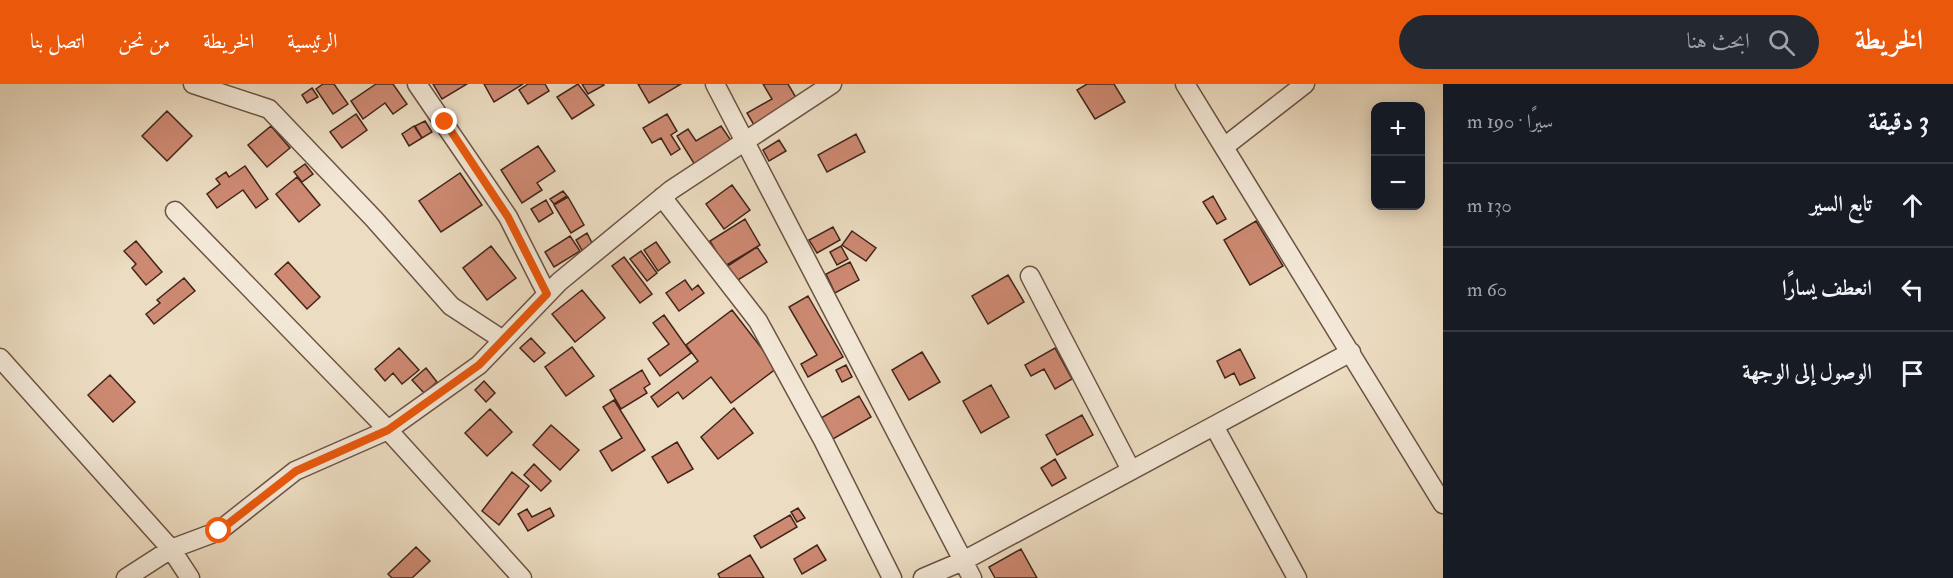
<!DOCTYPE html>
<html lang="ar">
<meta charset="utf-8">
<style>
body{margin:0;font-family:"IM FELL Double Pica",Amiri,serif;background:#242831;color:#f1f3f6;direction:rtl}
.controls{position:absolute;right:18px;top:18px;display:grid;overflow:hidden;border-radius:12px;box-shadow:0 3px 15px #0003}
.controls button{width:54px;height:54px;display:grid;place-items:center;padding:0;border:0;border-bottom:2px solid #363941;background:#171b24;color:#f1f3f6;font:30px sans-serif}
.stop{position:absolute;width:18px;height:18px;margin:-14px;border:4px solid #ea580c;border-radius:50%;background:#fff}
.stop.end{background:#ea580c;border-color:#fff;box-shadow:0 2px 6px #0008}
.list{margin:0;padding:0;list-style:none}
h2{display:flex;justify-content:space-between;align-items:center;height:78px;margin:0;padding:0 24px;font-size:26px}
h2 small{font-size:20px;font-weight:400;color:#9ea1a6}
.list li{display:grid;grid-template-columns:39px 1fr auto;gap:18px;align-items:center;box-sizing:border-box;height:84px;padding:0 24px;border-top:2px solid #363941}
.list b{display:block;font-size:22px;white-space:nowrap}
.list em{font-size:20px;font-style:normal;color:#9ea1a6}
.icon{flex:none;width:33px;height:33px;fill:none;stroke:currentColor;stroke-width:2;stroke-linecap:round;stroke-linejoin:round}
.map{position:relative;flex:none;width:1443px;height:494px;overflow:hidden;direction:ltr}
header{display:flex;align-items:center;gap:36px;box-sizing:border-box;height:84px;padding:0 30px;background:#ea580c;color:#fff}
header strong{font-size:28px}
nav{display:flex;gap:33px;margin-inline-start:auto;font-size:21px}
.search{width:420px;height:54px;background:#242831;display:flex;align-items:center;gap:15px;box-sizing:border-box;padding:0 21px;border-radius:33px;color:#9ea1a6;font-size:22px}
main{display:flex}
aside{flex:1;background:#171b24}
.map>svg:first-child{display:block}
</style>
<header>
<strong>الخريطة</strong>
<div class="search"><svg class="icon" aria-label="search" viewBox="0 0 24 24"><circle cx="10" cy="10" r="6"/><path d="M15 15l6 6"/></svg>ابحث هنا</div>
<nav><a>الرئيسية</a><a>الخريطة</a><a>من نحن</a><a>اتصل بنا</a></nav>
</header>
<main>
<aside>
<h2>3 دقيقة<small>سيرًا · 190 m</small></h2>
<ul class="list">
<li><svg class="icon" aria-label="ahead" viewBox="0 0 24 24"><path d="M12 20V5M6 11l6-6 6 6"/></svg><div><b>تابع السير</b></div><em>130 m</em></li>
<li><svg class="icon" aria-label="left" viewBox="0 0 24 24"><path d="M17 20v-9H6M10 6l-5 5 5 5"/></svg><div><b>انعطف يسارًا</b></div><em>60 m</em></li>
<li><svg class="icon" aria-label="arrive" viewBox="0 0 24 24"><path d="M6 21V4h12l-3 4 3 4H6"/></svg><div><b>الوصول إلى الوجهة</b></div></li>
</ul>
</aside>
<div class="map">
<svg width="1443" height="494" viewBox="0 0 1443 494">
<rect width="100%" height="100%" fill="#ecdcc1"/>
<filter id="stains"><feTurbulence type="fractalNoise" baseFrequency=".00333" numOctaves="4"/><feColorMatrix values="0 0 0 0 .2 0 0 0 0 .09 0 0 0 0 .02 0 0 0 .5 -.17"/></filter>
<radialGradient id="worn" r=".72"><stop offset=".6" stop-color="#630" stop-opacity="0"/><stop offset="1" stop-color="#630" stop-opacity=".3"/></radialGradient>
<path fill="#cd8972" stroke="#42251a" stroke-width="1.5" d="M323,0h11l14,20 -15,10 -17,-25z
M376,0h17l14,20 -14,10 -8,-11 -22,16 -12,-18z
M433,0h34l-25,15z
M484,0h39l-29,18z
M528,0h17l4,7 -21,13 -9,-14z
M578,0l16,21 -22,14 -15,-22z
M582,0h21l1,1 -16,9z
M638,0h43l-32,19z
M763,0h25l10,17 -44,24 -7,-12 25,-14z
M1087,0h27l11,18 -30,17 -18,-29z
M312,4l6,9 -11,6 -5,-8z
M167,27l25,25 -25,25 -25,-25z
M356,30l11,16 -25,18 -12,-16z
M667,30l10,17 -6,4 9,14 -9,6 -10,-17 -9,5 -9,-15z
M425,37l7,11 -10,6 -7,-12z
M271,42l19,22 -23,19 -19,-22z
M414,42l8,12 -13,8 -7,-12z
M721,42l11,16 -37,23 -18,-29 11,-7 8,12z
M856,50l9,18 -38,20 -9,-17z
M779,56l7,11 -17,10 -6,-11z
M538,62l17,25 -18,12 5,7 -20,13 -21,-33z
M305,80l8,10 -11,8 -8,-10z
M245,82l23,33 -12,9 -13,-18 -26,18 -10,-14 13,-10 -4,-5 10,-7 3,5z
M460,89l22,32 -41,27 -22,-31z
M297,93l23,28 -21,17 -23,-28z
M732,101l18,25 -26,19 -18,-25z
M563,107l4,5 -13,8 -4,-5z
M1213,112l13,23 -9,5 -14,-22z
M568,113l16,28 -13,8 -17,-28z
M546,116l7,13 -14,9 -8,-13z
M745,135l15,26 -35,21 -15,-25z
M1256,137l27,45 -33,19 -26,-45z
M833,143l7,13 -23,13 -8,-13z
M852,147l24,17 -10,13 -24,-16z
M587,149l6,12 -10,7 -7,-12z
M570,152l10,15 -26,16 -9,-15z
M136,157l26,31 -16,13 -14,-17 4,-4 -12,-13z
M656,158l14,20 -12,9 -14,-21z
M491,162l25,32 -29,22 -24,-32z
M841,162l7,13 -11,6 -7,-13z
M757,163l10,15 -34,21 -10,-14z
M641,167l16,22 -10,8 -17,-22z
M624,173l28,37 -12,9 -28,-37z
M288,178l32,35 -13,12 -32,-35z
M850,178l9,18 -24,13 -9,-19z
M1008,191l16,27 -36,22 -16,-28z
M184,194l11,13 -41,33 -8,-10 14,-11 -3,-3z
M685,196l7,10 6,-5 6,8 -25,18 -13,-18z
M582,206l23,28 -30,24 -23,-28z
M808,212l35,61 -35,20 -7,-13 16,-9 -28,-48z
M732,226l45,58 -46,35 -20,-26 -28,22 -5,-7 -20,15 -7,-10 47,-36 -12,-16z
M664,231l27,38 -31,23 -12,-17 21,-15 -16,-21z
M531,254l14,15 -11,9 -14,-14z
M572,263l22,29 -28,20 -21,-29z
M399,264l20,22 -17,14 -9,-11 -8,8 -10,-12z
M1055,264l17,31 -17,10 -11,-20 -13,7 -6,-11z
M1240,265l15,29 -15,7 -6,-12 -9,5 -8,-17z
M922,268l18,30 -31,18 -17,-30z
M846,281l6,12 -10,5 -6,-12z
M426,284l11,14 -13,11 -12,-13z
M642,286l8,14 -6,4 3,5 -26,16 -11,-19z
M110,291l25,27 -22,20 -25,-27z
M484,297l11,12 -9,9 -11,-12z
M991,301l18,32 -28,16 -18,-32z
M859,312l12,21 -38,22 -12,-21z
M614,316l31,50 -33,21 -12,-20 22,-13 -19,-31z
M734,324l19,25 -35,26 -17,-22z
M490,325l22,23 -25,24 -22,-23z
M1082,331l11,20 -36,20 -11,-20z
M551,341l28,25 -19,20 -27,-25z
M677,358l16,27 -25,14 -16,-26z
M1055,375l11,19 -14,8 -11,-18z
M534,380l17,17 -10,10 -17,-16z
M512,388l17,14 -30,39 -17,-14z
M550,424l4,8 -26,15 -10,-17 9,-5 5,8z
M798,424l7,10 -8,4 -6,-10z
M790,431l7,12 -36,21 -7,-12z
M817,461l9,15 -24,14 -8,-15z
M416,463l14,14 -18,17h-20l-4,-4z
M1021,465l16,29h-42l-6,-11z
M750,471l14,23h-44l-2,-4z"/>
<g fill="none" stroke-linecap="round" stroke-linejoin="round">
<g stroke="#6c5344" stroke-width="21">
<path id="street" d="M193,0l76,25 105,110 77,87 52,34
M417,0l91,133 39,77
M715,0l257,494
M1185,0l258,420
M1224,63l81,-63
M662,113l96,124 65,119 69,138
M175,127l213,219 134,148
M1030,192l101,194
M0,274l171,191 19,29
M1214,342l83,152
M126,494l45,-29 48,-18 76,-60 93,-41 91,-65 80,-83 112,-92 161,-106
M923,494l40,-17 388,-209"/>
</g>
<use href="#street" stroke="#f3e8d7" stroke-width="18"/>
</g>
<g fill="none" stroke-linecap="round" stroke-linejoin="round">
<path stroke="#ea580c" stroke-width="8" d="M219,447l77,-60 92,-41 91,-65 68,-71 -39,-77 -63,-95"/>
</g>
<rect width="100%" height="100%" filter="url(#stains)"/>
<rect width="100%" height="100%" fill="url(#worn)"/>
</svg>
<div class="controls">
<button>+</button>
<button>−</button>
</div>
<div class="stop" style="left:219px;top:447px"></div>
<div class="stop end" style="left:445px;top:38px"></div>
</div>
</main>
